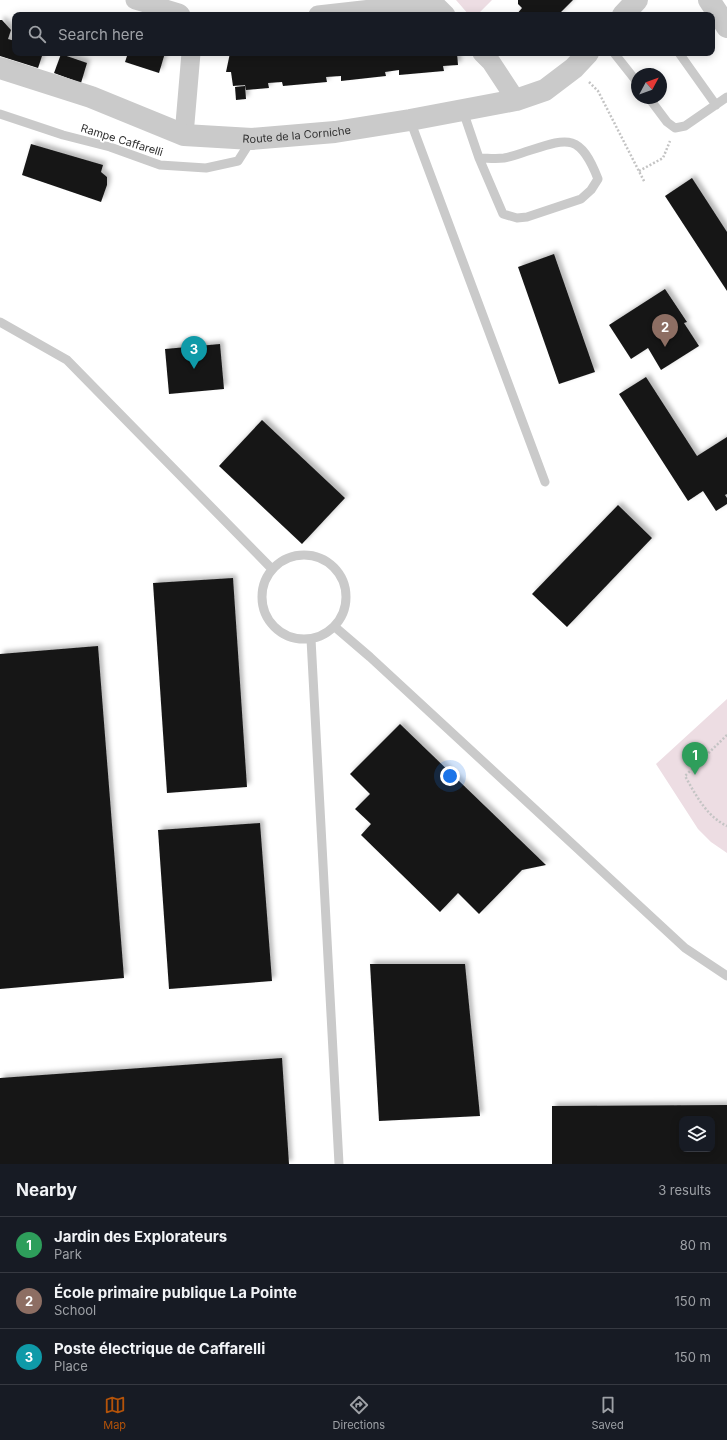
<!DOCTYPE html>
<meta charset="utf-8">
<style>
body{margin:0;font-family:Inter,sans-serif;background:#242831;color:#f1f3f6}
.controls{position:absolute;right:12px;bottom:12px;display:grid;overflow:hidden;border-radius:8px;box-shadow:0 2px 10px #0003}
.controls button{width:36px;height:36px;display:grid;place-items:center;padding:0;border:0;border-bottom:1px solid #363941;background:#171b24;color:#f1f3f6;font:20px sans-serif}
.compass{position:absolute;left:631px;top:68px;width:36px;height:36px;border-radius:50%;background:#171b24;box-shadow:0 2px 10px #0003;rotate:49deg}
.you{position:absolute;left:450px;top:776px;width:14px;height:14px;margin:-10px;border:3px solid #fff;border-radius:50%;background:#1a73e8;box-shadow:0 0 0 6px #1a73e833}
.badge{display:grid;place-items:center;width:26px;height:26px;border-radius:50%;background:#b45309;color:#fff;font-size:13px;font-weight:700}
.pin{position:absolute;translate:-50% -33px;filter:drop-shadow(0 1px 2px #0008)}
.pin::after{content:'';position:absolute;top:21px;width:14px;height:12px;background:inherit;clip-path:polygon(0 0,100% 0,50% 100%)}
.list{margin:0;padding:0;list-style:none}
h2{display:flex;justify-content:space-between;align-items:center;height:52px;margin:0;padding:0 16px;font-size:17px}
h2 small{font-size:13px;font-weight:400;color:#9ea1a6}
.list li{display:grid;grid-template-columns:26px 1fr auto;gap:12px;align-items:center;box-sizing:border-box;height:56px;padding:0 16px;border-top:1px solid #363941}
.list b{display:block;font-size:15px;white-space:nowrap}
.list p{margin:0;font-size:13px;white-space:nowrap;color:#9ea1a6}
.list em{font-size:13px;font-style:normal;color:#9ea1a6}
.icon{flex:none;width:22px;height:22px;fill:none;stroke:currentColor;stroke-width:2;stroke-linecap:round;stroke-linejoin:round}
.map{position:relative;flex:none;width:727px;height:1164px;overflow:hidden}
.search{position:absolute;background:#171b24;box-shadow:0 2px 10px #0003;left:12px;right:12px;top:12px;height:44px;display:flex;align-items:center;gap:10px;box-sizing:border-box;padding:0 14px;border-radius:8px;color:#9ea1a6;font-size:15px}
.sheet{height:220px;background:#171b24}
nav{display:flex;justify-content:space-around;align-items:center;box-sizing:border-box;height:56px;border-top:1px solid #363941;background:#171b24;font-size:11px;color:#9ea1a6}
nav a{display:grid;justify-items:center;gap:2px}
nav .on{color:#b45309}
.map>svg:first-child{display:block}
</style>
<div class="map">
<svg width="727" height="1164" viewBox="0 0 727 1164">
<defs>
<filter id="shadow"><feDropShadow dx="3.5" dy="-3.5" stdDeviation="2" flood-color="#0004"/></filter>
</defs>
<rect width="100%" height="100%" fill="#fff"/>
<path fill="#eddde3" d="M456,0h36l-15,15h-8z
M727,699v154l-16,-11 -13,-13 -42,-65z"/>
<path fill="#171717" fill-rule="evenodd" filter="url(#shadow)" d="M518,0h55l-15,15h-42l6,-7 -4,-4z
M0,20h2l9,10 -3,9 7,2v12h28l-5,15 -38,-12z
M128,53h37l-6,20 -34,-11z
M230,53h227l1,12 -15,1 1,5 -45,4v-5l-14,2 1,4 -45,5v-5l-15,1 1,5 -44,4 -1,-4 -14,1 1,5 -23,2 -1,-5 -12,1 -2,-14h-5z
M61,54l26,9 -6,20 -27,-10z
M245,86l1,13 -10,1 -1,-13z
M31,144l72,21 -2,7 6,5v8l-6,17 -79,-27z
M692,178l35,54v59l-62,-95z
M554,254l41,118 -36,12 -41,-117z
M665,289l22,33 -3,1 15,23 -38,24 -13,-22 -17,11 -22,-34z
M220,344l4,45 -55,5 -4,-45z
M646,377l51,79 30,-19v57l-2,1 2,3v6l-11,7 -13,-20 -15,10 -69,-107z
M262,420l83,78 -43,46 -83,-78z
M618,505l34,33 -85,89 -35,-33z
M233,578l14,209 -80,6 -14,-210z
M98,646l26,332 -124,11v-335z
M400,724l146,141 -24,5 -43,44 -21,-21 -18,19 -79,-77 10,-11 -16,-15 15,-15 -20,-20z
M260,823l12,158 -103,8 -11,-159z
M370,964h95l15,152 -101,5z
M282,1058l7,106h-289v-86z
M727,1105v59h-175v-58zM682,1119h30v30h-30z"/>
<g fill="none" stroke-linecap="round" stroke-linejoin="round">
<path stroke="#c4c4c4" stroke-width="2.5" stroke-dasharray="2 2" stroke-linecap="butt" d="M589,82l9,9 47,92
M639,171l24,-13 7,-17
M727,735l-42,41c11,19 21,40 42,50"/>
<path stroke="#cacaca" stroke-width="9" d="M614,53l23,29
M679,53l37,52
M649,98l18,24 8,6 10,-2 42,-29
M463,111l16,47 24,56 14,4 10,-1 54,-18 10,-9 7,-11c-19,-49 -32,-40 -76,-26 -6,2 -12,4 -18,5 -8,1 -17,0 -25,0
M0,114l63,21 47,12 50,18 46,3 32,-7 14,-22
M410,120l135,362
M0,322l67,38 205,209
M262 597a42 42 0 1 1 84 0a42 42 0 1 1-84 0Z
M335,627l35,30 315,291 42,28
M311,639l28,525"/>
<path stroke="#cacaca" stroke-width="19" d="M135,0l44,13 2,2
M431,0l15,15
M318,15l115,-13
M482,53l9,9 25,38
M184,135l7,-82"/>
<g stroke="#cacaca" stroke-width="22">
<path d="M709,0l18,27"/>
<path d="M623,15l14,-15"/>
<path id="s1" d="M0,68l91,29 93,38 68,4 83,-7 75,-12 106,-20 29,-10 29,-22 14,-15"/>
</g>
</g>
<g text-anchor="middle" stroke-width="4" stroke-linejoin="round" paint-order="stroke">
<g font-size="11" fill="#303030" stroke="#fff">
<text dy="4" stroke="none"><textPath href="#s1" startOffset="309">Route de la Corniche</textPath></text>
<text transform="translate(122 140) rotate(17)" y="4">Rampe Caffarelli</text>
</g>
</g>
</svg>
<div class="controls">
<button><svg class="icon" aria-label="layers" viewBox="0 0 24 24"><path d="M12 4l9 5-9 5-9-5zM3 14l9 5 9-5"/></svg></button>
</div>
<svg class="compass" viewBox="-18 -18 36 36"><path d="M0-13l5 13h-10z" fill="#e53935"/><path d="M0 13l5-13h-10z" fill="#9ea1a6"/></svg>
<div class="you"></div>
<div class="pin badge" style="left:695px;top:775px;background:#2e9e5b">1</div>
<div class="pin badge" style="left:665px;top:347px;background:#8d6e63">2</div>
<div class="pin badge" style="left:194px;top:369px;background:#0f9aa8">3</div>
<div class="search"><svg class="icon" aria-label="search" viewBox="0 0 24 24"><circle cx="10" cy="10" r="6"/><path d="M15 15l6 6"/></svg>Search here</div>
</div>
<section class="sheet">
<h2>Nearby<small>3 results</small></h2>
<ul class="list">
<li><span class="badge" style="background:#2e9e5b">1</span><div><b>Jardin des Explorateurs</b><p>Park</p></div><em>80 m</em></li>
<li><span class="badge" style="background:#8d6e63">2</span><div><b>École primaire publique La Pointe</b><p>School</p></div><em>150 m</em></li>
<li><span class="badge" style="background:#0f9aa8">3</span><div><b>Poste électrique de Caffarelli</b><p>Place</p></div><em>150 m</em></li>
</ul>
</section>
<nav>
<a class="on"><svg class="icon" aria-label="map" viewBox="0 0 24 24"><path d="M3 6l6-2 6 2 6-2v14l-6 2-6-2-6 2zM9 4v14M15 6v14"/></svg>Map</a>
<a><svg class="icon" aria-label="directions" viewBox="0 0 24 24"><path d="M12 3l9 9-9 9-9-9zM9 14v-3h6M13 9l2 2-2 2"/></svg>Directions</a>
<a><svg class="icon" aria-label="saved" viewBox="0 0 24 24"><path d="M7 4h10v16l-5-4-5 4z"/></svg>Saved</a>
</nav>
